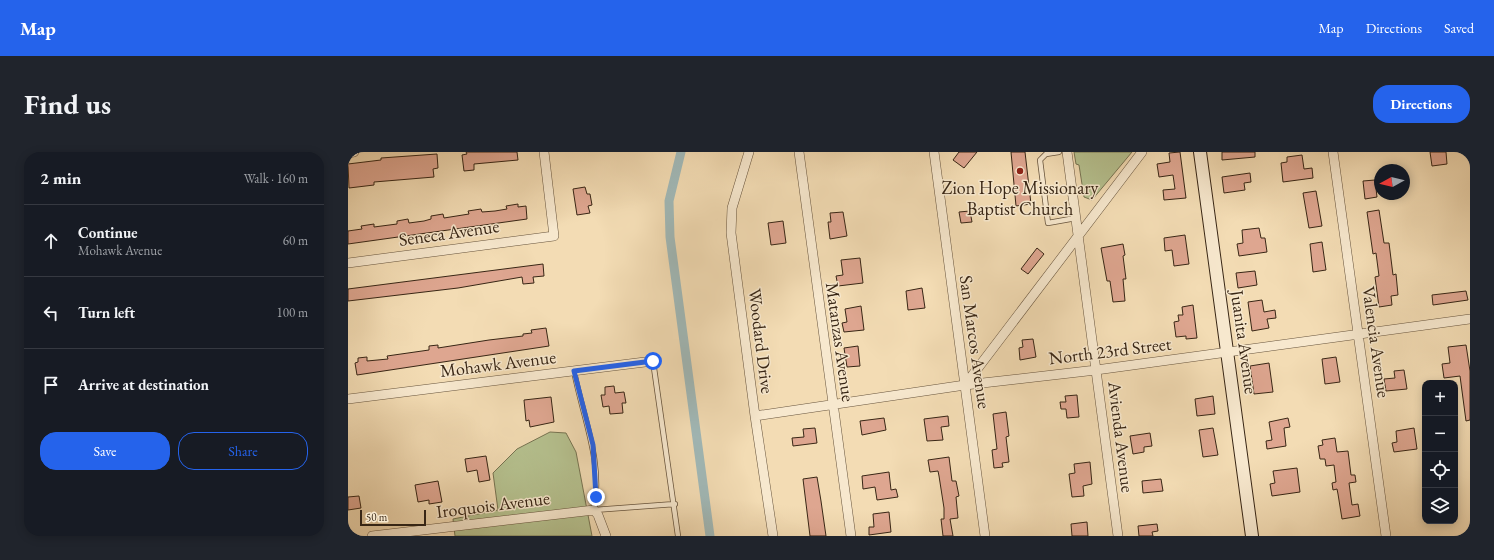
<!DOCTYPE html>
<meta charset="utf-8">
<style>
body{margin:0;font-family:"EB Garamond",serif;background:#20242c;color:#f1f3f6}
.controls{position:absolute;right:12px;bottom:12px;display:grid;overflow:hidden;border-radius:8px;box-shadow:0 2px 10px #0003}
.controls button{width:36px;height:36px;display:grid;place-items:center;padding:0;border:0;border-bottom:1px solid #363941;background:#171b24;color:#f1f3f6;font:20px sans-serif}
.compass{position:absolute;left:1026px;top:12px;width:36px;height:36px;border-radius:50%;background:#171b24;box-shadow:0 2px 10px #0003;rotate:262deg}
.scale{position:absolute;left:12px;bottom:10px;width:66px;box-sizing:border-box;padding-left:4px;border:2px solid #382615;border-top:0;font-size:11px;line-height:14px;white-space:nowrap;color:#382615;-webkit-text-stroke:3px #f7e8ce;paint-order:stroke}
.stop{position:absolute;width:12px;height:12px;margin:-9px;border:3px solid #2563eb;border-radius:50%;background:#fff}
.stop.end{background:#2563eb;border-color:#fff;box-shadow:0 1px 4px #0008}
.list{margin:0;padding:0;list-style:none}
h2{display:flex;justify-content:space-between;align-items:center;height:52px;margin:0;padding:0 16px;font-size:17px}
h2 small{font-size:13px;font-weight:400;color:#9ea1a6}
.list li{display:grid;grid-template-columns:26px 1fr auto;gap:12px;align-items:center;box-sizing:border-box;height:72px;padding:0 16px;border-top:1px solid #363941}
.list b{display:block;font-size:15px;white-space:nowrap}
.list p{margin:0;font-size:13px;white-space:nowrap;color:#9ea1a6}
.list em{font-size:13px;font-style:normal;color:#9ea1a6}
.actions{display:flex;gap:8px;padding:12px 16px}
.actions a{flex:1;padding:9px 0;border:1px solid #2563eb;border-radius:16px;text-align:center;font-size:14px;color:#2563eb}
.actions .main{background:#2563eb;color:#fff}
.icon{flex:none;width:22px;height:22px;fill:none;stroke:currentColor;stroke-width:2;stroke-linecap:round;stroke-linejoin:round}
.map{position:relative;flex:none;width:1122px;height:384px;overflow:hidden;border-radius:16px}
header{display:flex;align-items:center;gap:24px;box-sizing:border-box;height:56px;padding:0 20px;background:#2563eb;color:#fff}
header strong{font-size:19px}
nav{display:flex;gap:22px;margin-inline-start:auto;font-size:14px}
.intro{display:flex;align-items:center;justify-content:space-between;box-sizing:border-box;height:96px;padding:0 24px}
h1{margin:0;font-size:28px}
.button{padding:10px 18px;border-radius:16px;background:#2563eb;color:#fff;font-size:14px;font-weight:700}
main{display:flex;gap:24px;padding:0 24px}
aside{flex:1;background:#171b24;border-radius:16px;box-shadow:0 2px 10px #0003}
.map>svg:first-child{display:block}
</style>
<header>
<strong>Map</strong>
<nav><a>Map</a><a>Directions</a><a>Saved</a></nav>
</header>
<div class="intro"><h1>Find us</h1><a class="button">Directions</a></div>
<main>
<aside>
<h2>2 min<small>Walk · 160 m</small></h2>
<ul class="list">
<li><svg class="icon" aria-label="ahead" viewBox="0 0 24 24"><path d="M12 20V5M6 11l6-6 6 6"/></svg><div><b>Continue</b><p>Mohawk Avenue</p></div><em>60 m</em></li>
<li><svg class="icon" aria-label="left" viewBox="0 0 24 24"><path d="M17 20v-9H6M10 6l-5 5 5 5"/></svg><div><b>Turn left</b></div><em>100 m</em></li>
<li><svg class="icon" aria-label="arrive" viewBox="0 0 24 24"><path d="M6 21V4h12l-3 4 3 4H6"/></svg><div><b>Arrive at destination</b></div></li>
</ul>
<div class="actions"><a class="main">Save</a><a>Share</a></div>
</aside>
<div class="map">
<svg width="1122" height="384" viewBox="0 0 1122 384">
<rect width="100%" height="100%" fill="#f3dcb4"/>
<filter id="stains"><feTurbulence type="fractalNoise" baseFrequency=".005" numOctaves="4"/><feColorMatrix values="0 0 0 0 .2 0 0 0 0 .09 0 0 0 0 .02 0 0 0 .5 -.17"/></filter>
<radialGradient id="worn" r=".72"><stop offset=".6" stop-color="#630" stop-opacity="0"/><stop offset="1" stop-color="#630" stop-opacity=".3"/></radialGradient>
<path fill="#b6c290" stroke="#777452" d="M726,0h58l-40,48 -8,-3 -5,-32 -3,-1z
M202,280l16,1 10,19 16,84h-137l-2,-17 45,-9 -5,-37 24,-24z"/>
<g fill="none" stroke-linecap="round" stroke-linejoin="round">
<path stroke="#a1b9b8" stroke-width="9" d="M333,0l-12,49 1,36 40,299"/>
</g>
<path fill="#dea690" stroke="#382615" d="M118,0h51l1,8 -44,4v6l-10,1 -2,-16 5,-1z
M611,0h18l-13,16 -11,-8z
M663,0h14l6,52 -15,2z
M832,0l6,46 -22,2 -1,-10 12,-1 -2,-14 -14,2 -2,-13 13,-2 -1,-9z
M874,0h33v5l-33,3z
M1082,0h16l1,12 -15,2z
M89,2l1,14 -5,1 1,8 -60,5v3l-25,3 -1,-24 33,-4v-2z
M954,3l2,14 8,-1 1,10 -30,4 -2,-19 6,-1v-5z
M902,21l1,9 -7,1 1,7 -21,3 -2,-16z
M1027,28l2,17 -12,2 -2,-18z
M237,35l2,7h3l2,11 -4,1 2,7 -13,2 -4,-26z
M968,39l6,35 -13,2 -6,-35z
M170,52v3l8,-1 1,13 -179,25v-13l14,-2 -1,-3 13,-2v3l23,-3v-3l11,-2 1,4 15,-2 7,-2v-3l12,-2 1,4 25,-4 -1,-3 13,-2 1,3 13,-1 12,-2 -1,-3z
M1031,58l5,33h5l4,32 3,-1 2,21 -7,1 1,9 -13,2 -4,-30 4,-1 -3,-23 -3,1 -6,-42z
M622,59l2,11 -11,1 -2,-11z
M495,60l4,24 -17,3 -2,-17h3l-1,-9z
M435,69l3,22 -15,2 -3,-22z
M911,76l2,10h4l2,14 -28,4 -2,-12 6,-1 -1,-13z
M837,83l4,29 -15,2 -2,-16 -7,1 -1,-13z
M974,90l4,28 -13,2 -3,-28z
M775,92l2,11 -2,1 3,23h-3l2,22 -12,1 -3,-21h-3l-6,-33z
M689,96l7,6 -16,20 -7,-5z
M512,106l3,25 -25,3 -2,-10 7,-1 -2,-15z
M195,112l1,12 -11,1 1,6 -11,1 -1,-7 -64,11 -110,13v-12z
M907,119l2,14 -19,3 -2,-15z
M574,136l3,20 -17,2 -2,-19z
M1118,139l2,9 -35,5 -1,-10z
M914,148l2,12 11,-2 1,8 -9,1 2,9 -17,3 -4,-29z
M845,153l4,33 -11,1v-3l-10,1 -2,-15 5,-1 -1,-6h5l-1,-8z
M513,154l3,24 -20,2 -2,-9 5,-1 -2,-13z
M198,176l3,18 -192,29 -2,-12 3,-1v-4l9,-1v4l21,-2 -1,-3 42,-6v-4l9,-1v3l51,-8 34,-4v-2l9,-1 -1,-3z
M685,187l3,18 -16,3 -1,-12 4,-1 -1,-7z
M1118,193l4,26v49l-4,1 -6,-45 -16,2 -2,-14 8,-1 -2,-16z
M510,194l2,20 -13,1 -3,-19z
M988,205l4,25 -15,2 -3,-25z
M921,211l4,29 -19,2 -4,-28z
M1056,218l3,19 -21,2 -2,-12 11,-1 -1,-7z
M266,234l1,7 9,-1 2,11h-4l1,10 -13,1 -1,-8 -6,1 -2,-12h4v-8z
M729,243l2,22 -12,1 -1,-9h-5l-1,-7h6l-1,-6z
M865,244l2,18 -18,2 -2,-17z
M203,245l3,25 -24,5 -1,-7 -3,1 -2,-21z
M658,260l3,24 -3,1 3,25 -7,1 1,4 -9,1 -2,-18 5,-1 -4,-35z
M600,264l1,10 -8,1 2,13 -16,1 -3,-22z
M536,266l2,12 -24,5 -2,-14z
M940,266l2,9 -6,1 2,18 -19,3 -1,-8 6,-1 -3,-18z
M467,276l2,15 -24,3 -1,-8 12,-1 -1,-8z
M865,276l5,27 -15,2 -4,-27z
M1066,276l3,21 -23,3 -2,-9 5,-1 -1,-11z
M802,281l2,13 -8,1v5l-11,2 -3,-18z
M987,286l2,14 11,-1 3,24h4l1,7 -7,1 3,22 6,-1 2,12 -18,3 -4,-25 -1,-5 -4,1 -1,-7 4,-1 -2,-17 -8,1 -1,-7h-5l-2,-13 5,-1 -1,-5z
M138,304l4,24 -11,2 -2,-12 -10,2 -2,-13z
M601,305l3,24h4l3,15 -3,1 2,21 -8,1 3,17h-10l-2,-17h3v-11l-5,-32 -1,-5 -8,1 -2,-12z
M742,310l2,22 -9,2 1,10 -12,1 -3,-23 6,-1 -1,-9z
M949,316l3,24 -28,4 -2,-12 5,-1 -2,-12z
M541,320l2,18 5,-1 2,8 -21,3 -2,-13 -12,2 -1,-13z
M469,325l4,24 5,35h-16l-7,-57z
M813,327l2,12 -20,2 -1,-12z
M90,329l4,21 -13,2v-4l-11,2 -3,-17z
M11,344l2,12 -13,2v-13z
M541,360l2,20 -22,3v-8h5l-1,-13z
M739,370l1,14h-16l-1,-12z
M809,372l1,7 -6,1 1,4h-14l-1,-10z"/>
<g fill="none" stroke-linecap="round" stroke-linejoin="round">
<g stroke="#67543d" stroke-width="6">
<path id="lane" d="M711,0l-13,2 -6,6 8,63 28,-5
M305,209l25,175
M226,219c9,47 29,90 20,139l81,-6"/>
</g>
<g stroke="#67543d" stroke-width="10">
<path id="street" d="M401,0l-17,56 -1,25 24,183 18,120
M451,0l52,384
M586,0l51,384
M719,0l51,384
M985,0l53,384
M0,1l6,-1
M0,111l206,-27 -10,-84
M617,233l177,-233
M0,247l305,-38
M407,264l210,-31 131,-15 374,-51
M24,384l222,-26 4,5 8,21"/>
</g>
<g stroke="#382615" stroke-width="14">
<path id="secondary" d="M852,0l52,384"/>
</g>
<use href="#lane" stroke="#f7e8ce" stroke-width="4.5"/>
<use href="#street" stroke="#f7e8ce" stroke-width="9"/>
<use href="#secondary" stroke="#f7e8ce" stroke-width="12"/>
</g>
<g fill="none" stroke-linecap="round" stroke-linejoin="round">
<path stroke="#2563eb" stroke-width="5" d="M248,345l-3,-52 -19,-74 79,-10"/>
</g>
<circle fill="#8f2418" stroke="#f7e8ce" stroke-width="1.5" cx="672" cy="19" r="4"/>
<g text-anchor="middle" stroke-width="3" stroke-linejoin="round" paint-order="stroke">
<g font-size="18" fill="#382615" stroke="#f7e8ce">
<text x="672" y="42">Zion Hope Missionary<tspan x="672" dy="21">Baptist Church</tspan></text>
</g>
<g font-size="18" fill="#382615" stroke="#f7e8ce">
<text transform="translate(101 81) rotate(-8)" y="6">Seneca Avenue</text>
<text transform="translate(413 189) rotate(83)" y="6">Woodard Drive</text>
<text transform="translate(492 190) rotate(82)" y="6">Matanzas Avenue</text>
<text transform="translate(627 190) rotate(82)" y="6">San Marcos Avenue</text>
<text transform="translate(896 190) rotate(82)" y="6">Juanita Avenue</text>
<text transform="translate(1028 190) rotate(82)" y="6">Valencia Avenue</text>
<text transform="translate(762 199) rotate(-7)" y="6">North 23rd Street</text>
<text transform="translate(150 212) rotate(-7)" y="6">Mohawk Avenue</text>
<text transform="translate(773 285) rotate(83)" y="6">Avienda Avenue</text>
<text transform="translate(145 353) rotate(-7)" y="6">Iroquois Avenue</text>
</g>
</g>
<rect width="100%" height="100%" filter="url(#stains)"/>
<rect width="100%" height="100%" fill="url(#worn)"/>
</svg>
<div class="controls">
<button>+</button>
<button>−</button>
<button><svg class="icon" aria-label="locate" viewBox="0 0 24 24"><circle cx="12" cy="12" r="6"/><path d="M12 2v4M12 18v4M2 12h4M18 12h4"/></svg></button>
<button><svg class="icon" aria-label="layers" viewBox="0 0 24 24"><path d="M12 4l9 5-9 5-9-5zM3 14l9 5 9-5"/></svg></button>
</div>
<svg class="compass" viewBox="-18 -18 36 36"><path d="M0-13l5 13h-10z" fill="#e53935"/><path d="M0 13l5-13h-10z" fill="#9ea1a6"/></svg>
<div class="scale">50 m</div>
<div class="stop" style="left:305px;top:209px"></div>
<div class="stop end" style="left:248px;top:345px"></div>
</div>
</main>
